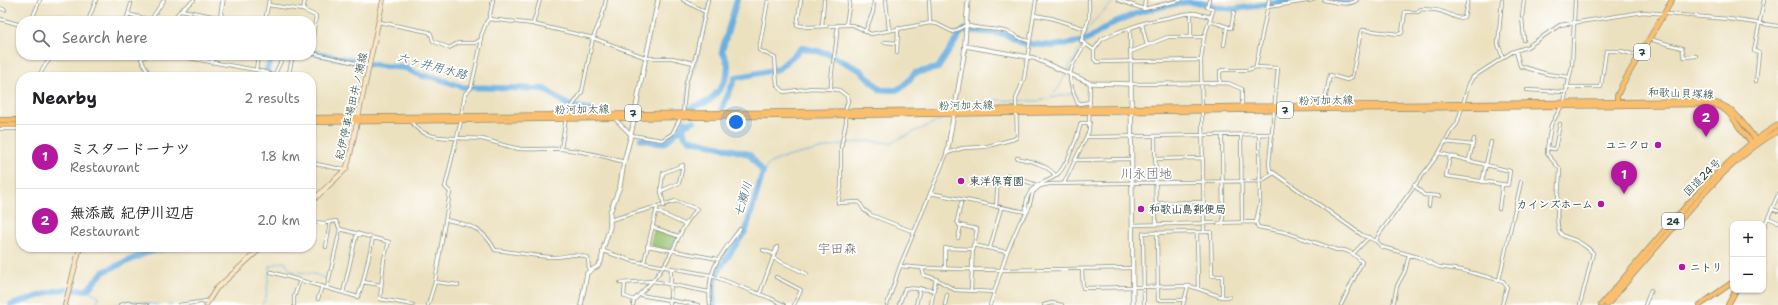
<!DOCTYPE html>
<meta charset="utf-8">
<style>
body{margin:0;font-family:"Shantell Sans","Klee One",sans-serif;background:#f2f2f2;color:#202124}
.controls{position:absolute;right:12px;bottom:12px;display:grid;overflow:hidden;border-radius:8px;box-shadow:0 1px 3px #0004}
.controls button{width:36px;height:36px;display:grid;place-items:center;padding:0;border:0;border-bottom:1px solid #e0e0e0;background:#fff;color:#202124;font:20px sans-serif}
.you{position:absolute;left:736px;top:122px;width:14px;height:14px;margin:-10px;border:3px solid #fff;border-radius:50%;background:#1a73e8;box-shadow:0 0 0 6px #1a73e833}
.badge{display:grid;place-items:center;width:26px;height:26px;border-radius:50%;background:#b5179e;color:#fff;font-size:13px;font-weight:700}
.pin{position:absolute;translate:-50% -33px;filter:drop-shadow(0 1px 2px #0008)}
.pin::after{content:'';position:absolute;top:21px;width:14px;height:12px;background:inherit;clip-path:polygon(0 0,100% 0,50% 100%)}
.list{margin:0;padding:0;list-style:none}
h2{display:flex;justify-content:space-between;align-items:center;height:52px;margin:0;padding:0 16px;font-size:17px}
h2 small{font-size:13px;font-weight:400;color:#757577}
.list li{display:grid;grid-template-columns:26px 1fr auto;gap:12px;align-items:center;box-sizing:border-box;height:64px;padding:0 16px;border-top:1px solid #e0e0e0}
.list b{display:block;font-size:15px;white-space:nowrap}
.list p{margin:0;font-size:13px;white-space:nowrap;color:#757577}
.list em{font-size:13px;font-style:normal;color:#757577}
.icon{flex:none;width:22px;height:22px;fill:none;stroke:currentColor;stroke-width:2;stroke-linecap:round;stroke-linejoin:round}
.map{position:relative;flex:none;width:1778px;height:305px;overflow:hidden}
.search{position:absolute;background:#fff;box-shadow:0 1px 3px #0004;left:16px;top:16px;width:300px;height:44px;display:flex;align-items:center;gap:10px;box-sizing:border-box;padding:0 14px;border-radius:16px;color:#757577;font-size:15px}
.panel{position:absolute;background:#fff;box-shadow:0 1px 3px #0004;left:16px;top:72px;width:300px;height:180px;border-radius:16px}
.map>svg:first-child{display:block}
</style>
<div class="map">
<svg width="1778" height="305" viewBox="0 0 1778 305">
<rect width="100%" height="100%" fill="#fff"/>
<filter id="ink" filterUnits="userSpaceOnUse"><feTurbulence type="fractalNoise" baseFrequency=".025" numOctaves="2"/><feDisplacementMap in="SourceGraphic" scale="8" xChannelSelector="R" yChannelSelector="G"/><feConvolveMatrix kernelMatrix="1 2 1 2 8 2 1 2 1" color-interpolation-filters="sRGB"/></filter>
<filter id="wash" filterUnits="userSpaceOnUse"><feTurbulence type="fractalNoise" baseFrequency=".012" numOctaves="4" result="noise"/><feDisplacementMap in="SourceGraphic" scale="16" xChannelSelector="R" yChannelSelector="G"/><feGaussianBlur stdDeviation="0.9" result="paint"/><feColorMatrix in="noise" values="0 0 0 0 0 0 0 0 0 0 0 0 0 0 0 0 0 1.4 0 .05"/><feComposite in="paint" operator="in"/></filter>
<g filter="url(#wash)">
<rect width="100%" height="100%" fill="#ece1bf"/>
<path fill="#96c26f" stroke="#5a8052" d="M655,229l21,8 -6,13 -20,-5z"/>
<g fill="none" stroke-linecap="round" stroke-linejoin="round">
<path stroke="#6aafe0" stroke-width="1" d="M1083,41c4,-17 21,-29 32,-41
M1067,71l18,-30
M1075,94l4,7
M1051,97l8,-10 7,-13
M973,104l18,-4 47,1 35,-8
M686,109l2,-26 8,-20 14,-63
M677,132l6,-11
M763,172l7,-9 16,-6 62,-14 24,-2 18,2 52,-24
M87,290l12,6 -3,9
M115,305l13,-4 30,4
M169,305h3
M262,305l4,-8 4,-31 12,-4 4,1 5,8 23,3 13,5"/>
<path stroke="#6aafe0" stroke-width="6" d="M1337,0l8,2 8,-2
M311,52l62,13 32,3 17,8 11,1 30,10 81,2 24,16 24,5
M264,77l5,-13 8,-9
M722,109l13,-31 43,-9 24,-21 24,5 34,17 21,20h15l8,-4 11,-13 23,-5 22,-34 4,-4 41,4 17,9 31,3 32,-5 30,-19 28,-11 31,-7 13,-2 14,1 22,5 12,1 62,-9
M689,110l1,-2 19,-7 11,-12 7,-13 1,-12 -6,-13 15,-51
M685,121c-2,8 -3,13 3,18l61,15 14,18 -17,58 -29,42 -3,10v23
M641,139l17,4 8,-1 18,-17 10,-4
M73,290h14l16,-18 43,-19 24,-6
M11,305l43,-14 12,-2"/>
</g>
</g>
<g filter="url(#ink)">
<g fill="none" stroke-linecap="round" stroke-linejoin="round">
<g stroke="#868f7a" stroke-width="4">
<path id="minor" d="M683,0l22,12
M768,0l-9,50 16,8 2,27 7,7 28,-4 19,1 8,1 8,6 1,5 -2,6v15l-5,25v40l-3,16 21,-1 5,8 7,5 43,17
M801,0l-4,25 11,2 38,-2h7l18,9 59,-11 7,1 16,8 13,-7c14,5 29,3 42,7 8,3 12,8 21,9
M886,0l3,30
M929,0l1,23
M1089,0v18l-8,23 13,9
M1118,0l26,9 37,-9
M1209,0l-2,7 5,1 1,3 -9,26 -3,23 3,172h7l1,44h10v21
M1269,0l-13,65v2l22,1 -9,96 1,6 92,65 14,6 6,6 36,10 21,10 22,3 42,11 4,6 -5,18
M1324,0c11,2 23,7 33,0
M1502,0l-4,44 5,14
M1575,0l-3,66 -8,36 -13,23 -4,24v5l13,15c0,13 -7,58 1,65 3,3 8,4 11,5 9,3 15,8 21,14l-13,52
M268,5l35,5 13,6 -5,34
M1268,7l45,-7
M0,8l5,2
M1144,9l1,-9
M181,10l57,11
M303,10l2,-10
M1191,13v24
M128,14l22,6
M1034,15l17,3 35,11
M0,19l21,6
M489,19l44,5 60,14 54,20h25l22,5
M31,21l9,-21
M88,21l8,-21
M126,21l5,-17
M150,21l14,-21
M171,21l10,-11 13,-10
M265,21l4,-21
M1210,21l21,7 3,-16
M379,22l50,10 2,2 2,7 16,7 9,-5h17l5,-3
M533,24l7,-24
M1142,24l5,21
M846,25l4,-25
M822,26l2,-26
M1130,29l1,55 97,-1 14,6v17
M865,32l8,-20 1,-12
M1649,39l33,9 2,9 12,-1
M1524,40l-2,-23 2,-17
M884,42l13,1
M1085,44c-17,28 -20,30 -7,60l12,-2
M1224,45l3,-18
M1516,51l4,15 27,8 22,3
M1130,52l38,-15h36
M311,53l58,13
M897,53l1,-25
M148,55l-7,4 10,18
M172,55l84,15 2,-15
M1201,60l-104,2 -3,-3v-9l8,-11 16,-7 29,-10 38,-8 10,-1 16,4
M256,70l12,3 7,4
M274,76l8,-17
M38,77l8,-13 8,-9
M288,77l5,-22
M1756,81l3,-28 -5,-2 10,-51
M1220,83v-12l3,-1h24l9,-3
M1566,87h35l5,-36h15l18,5
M831,89c-1,-22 7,-42 6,-64
M1527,90l38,2
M1324,105l6,-30 17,5 5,-3 9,-46 2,-1 36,4 3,-1 3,-21h13l3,-3c7,1 16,0 22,3 8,2 13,8 21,5l4,-17
M683,113l3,-31 8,-19 14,-63
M569,114l2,-6 11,-16 11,-54 9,-22 4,-16
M461,116l4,-22 6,-6 10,-44v-8l6,-15 2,-2 4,-19
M614,118l17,17 31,5 10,-6 9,-17
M411,121c12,23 51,15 71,18 13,3 25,8 39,10 13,1 27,-1 40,0 21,2 43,7 63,13
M0,129h21
M1259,134l1,70 -4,18 2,5 26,5 53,18c10,-2 18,5 25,12l-21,43
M1222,135l1,87
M1241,135l1,87
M1155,136l1,88
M1088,137l184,-3
M1446,142l27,3
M1547,148l8,1 5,-25
M561,149l5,-31
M1439,153l71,18 -2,14 -62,-9 4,-20
M1017,158c13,3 29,6 38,17
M1155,159l48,-1
M1076,160l55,-1
M1469,160l5,-21
M311,163l25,5 10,1
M1007,175l30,10
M1482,182l9,-40
M1064,183l25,-52 1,-48
M1414,185l10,10 15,1
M661,191l18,-8 4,-18 -20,8 -2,15v3l3,15
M930,193l96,19c-2,-34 25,-25 36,-43 9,-14 15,-31 19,-46h9
M961,203l-4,18 2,4 18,4 -3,16
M1156,203l47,-1
M1429,206l1,-11
M996,207l2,-29
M1499,209l3,-24
M1772,209l6,2
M656,211l28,13
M1768,218l10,4
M446,220c22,4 38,8 49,30 19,2 37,6 56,7 16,1 22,-6 37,1l1,12
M610,220l66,-19 21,8c-16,18 -17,28 -28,48 -8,16 -22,30 -35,43l-1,5
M311,222l14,1 11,-2 4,8 -13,59
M1132,225l124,-3
M652,227l26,9
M340,229l49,13 -5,17 -4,40 33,6
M1763,229l15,-34
M1157,232l1,68h26
M1197,232l1,56
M958,238l3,-13
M1376,241l3,-7 60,-81 12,-22 6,-7 12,-40 4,-7 39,-25 15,-5 33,-22 83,-13 85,7 50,7
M647,246l71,13
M326,247l4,-25
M990,248l11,-40
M763,250l11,4
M603,251l30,10 77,14 60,23 14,7
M1353,254l16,-17
M773,258l34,16
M644,262l13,-54
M900,266l22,2 79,2 132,-2
M922,268l2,7 12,4 19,11 39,2
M945,269v-21l28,1
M1082,270l1,18 107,-2 32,11h7
M271,272l87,25 5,-15 18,3
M776,277l25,13 -7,15
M1499,280l22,-98
M363,282l10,-44
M435,282l23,3
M620,283l33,-2 56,11
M625,283l-1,13 10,4
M971,291l2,-46 34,7
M343,293l14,-60
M760,293l17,-46
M640,295l58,10
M318,299l4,-13
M120,305l8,-2 19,2
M179,305l28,-4
M294,305v-8l6,-17
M428,305l7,-23 15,-90 -5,-5 16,-66
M670,305l1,-37
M710,305c-4,-36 10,-49 30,-76
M887,305l13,-39 47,-113 16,-5 21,-1 30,-8 3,-2 -1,-38 8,-20 12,-79
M899,305l6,-17 29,2
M916,305l4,-17
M931,305l5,-26
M945,305l2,-10
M990,305l17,-53 13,-30 8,-11 5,-19 7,-6 9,-2 212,-3 13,-8
M1044,305l8,-2 10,2
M1144,305l-1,-72 61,-1
M1183,305l5,-19
M1393,305l4,-19 8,-15 4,-16
M1645,305l6,-15"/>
</g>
<g stroke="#868f7a" stroke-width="5">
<path id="tertiary" d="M220,21l3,-21
M965,46l69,12 56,25 41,1 2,221
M212,62l2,-7
M947,153l17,-98 4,-55
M581,305l6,-32 11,-7 3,-4 3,-16 6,-19v-15l10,-26 4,-24 7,-27 9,-49 18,-86"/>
</g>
<g stroke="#868f7a" stroke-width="5.5">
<path id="secondary" d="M311,202l35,-33 3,-9 34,-160
M65,305l15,-58
M206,305l10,-16 46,-42"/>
</g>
<g stroke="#868f7a" stroke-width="6">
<path id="primary" d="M1617,104v-8l5,-11 50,-85
M311,118l1396,-17c27,4 33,19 49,39v3
M0,120h21
M311,122l1395,-18c29,1 29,26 48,40
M0,125h21
M1700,305l33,-23
M1728,305l8,-15"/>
</g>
<g stroke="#868f7a" stroke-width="6">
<path id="trunk" d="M1601,305c21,-25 42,-49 63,-74 34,-39 69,-79 114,-106
M1607,305c22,-26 45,-53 68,-79 30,-34 62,-72 103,-95"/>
</g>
<use href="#minor" stroke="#fff" stroke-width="2.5"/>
<use href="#tertiary" stroke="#fff" stroke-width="3.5"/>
<use href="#secondary" stroke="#fde5c5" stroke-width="4"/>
<use href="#primary" stroke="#fabe6d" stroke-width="4.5"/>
<use href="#trunk" stroke="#fabe6d" stroke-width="4.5"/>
</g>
</g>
<g fill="#b5179e" stroke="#fff" stroke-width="1.5">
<circle cx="1658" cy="145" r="4"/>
<circle cx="961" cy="181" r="4"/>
<circle cx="1601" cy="204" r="4"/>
<circle cx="1141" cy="209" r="4"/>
<circle cx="1682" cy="267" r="4"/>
</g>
<g text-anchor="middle" stroke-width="3.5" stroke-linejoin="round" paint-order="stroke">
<g fill="#fff" stroke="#627771" stroke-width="1">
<rect x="1634" y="44" width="16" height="16" rx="3"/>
<rect x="1277" y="102" width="16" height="16" rx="3"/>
<rect x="625" y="105" width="16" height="16" rx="3"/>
<rect x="1662" y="213" width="22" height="16" rx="3"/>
</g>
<g font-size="10" font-weight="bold" fill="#1f3d34">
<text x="1642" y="56">7</text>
<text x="1285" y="114">7</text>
<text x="633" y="117">7</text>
<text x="1673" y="225">24</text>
</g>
<g font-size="11" fill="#1f3d34" stroke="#fff">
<text transform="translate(1681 93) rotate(2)" y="4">和歌山貝塚線</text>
<text transform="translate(1326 100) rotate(-1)" y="4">粉河加太線</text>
<text transform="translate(966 105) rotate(-1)" y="4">粉河加太線</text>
<text transform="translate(351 106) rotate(-77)" y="4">紀伊停車場田井ノ瀬線</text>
<text transform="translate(582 109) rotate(-1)" y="4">粉河加太線</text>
<text transform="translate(1702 177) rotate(-45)" y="4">国道24号</text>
</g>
<g font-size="11" font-weight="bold" fill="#1f3d34" stroke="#fff" text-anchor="start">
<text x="1650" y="149" text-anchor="end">ユニクロ</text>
<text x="969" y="185">東洋保育園</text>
<text x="1593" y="208" text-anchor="end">カインズホーム</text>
<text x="1149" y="213">和歌山島郵便局</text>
<text x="1690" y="271">ニトリ</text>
</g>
<g font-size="12" font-style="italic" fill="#365f68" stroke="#fff">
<text transform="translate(432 66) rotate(15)" y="4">六ヶ井用水路</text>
<text transform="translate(743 199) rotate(-73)" y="4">七瀬川</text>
</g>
<g font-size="13" fill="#68646a" stroke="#fff">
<text x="1146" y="178">川永団地</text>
<text x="837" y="253">宇田森</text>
</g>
</g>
</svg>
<div class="controls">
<button>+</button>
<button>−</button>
</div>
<div class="you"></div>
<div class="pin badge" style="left:1624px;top:194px">1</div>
<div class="pin badge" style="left:1706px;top:137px">2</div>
<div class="search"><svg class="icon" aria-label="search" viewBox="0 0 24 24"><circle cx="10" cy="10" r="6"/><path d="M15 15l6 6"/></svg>Search here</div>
<section class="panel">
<h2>Nearby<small>2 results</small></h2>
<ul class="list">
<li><span class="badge">1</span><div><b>ミスタードーナツ</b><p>Restaurant</p></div><em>1.8 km</em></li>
<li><span class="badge">2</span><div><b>無添蔵 紀伊川辺店</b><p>Restaurant</p></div><em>2.0 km</em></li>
</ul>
</section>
</div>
